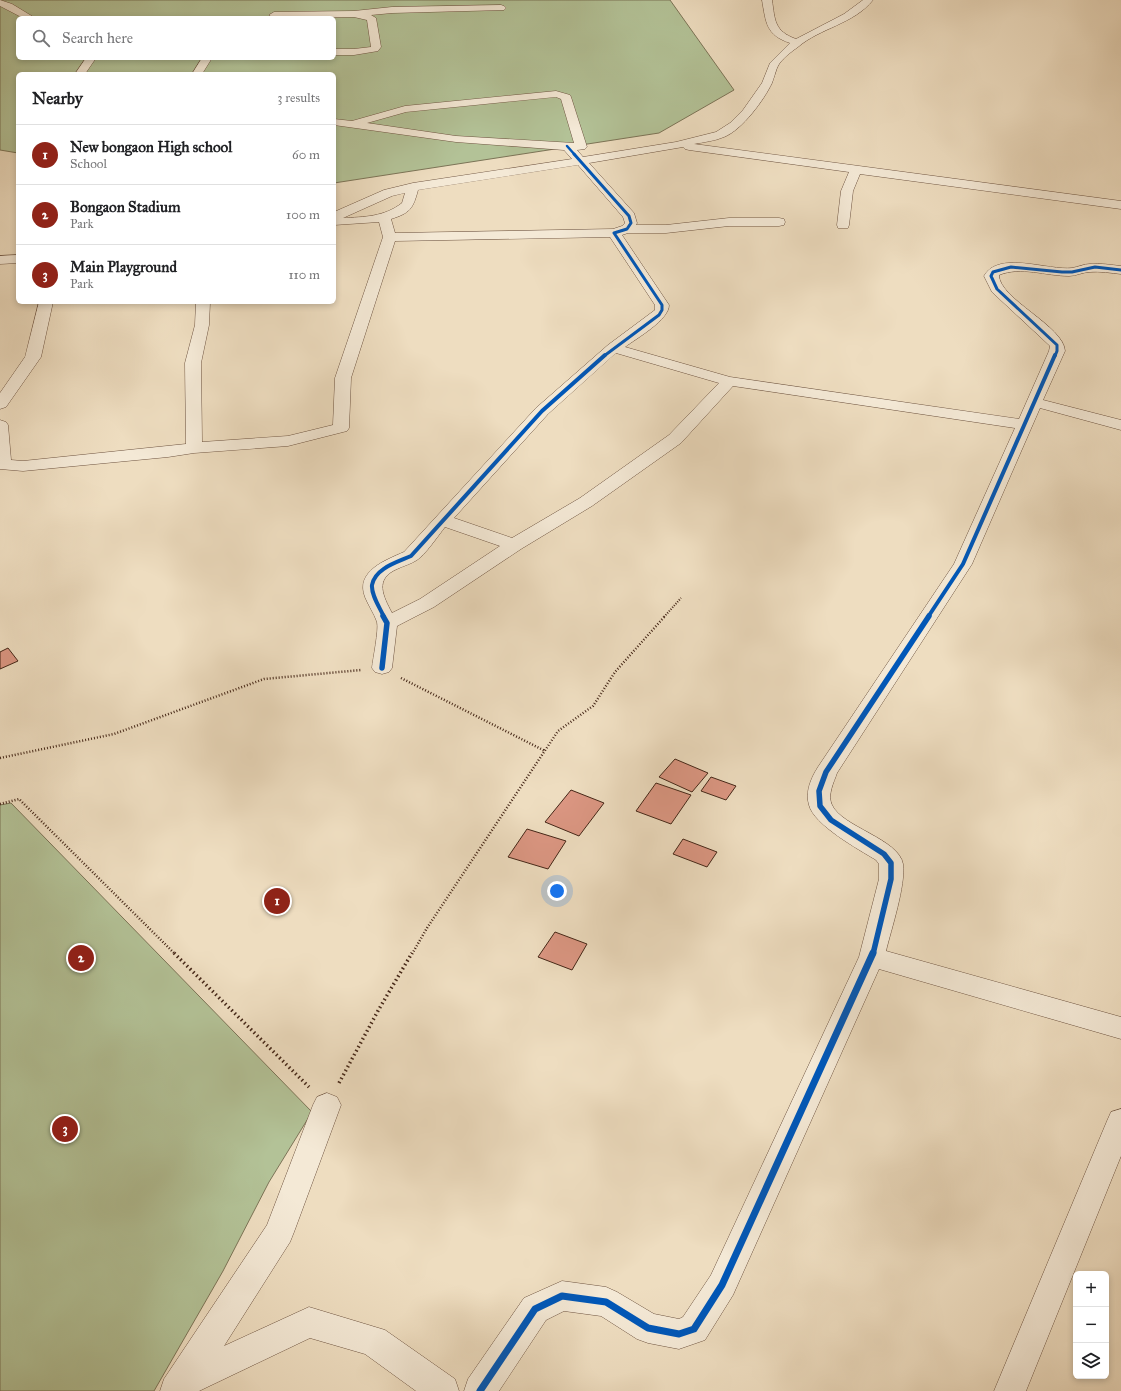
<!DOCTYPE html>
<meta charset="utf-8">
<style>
body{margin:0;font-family:"IM FELL Great Primer",serif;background:#f2f2f2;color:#202124}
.controls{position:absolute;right:12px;bottom:12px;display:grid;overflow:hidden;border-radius:6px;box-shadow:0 2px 6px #0003}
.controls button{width:36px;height:36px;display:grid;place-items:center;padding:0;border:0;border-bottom:1px solid #e0e0e0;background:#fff;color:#202124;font:20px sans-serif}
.you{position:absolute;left:557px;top:891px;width:14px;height:14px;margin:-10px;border:3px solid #fff;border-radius:50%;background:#1a73e8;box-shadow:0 0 0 6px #1a73e833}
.badge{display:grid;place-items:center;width:26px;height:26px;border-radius:50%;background:#8f2418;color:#fff;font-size:13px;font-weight:700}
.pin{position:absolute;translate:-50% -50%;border:2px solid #fff;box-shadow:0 1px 4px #0006}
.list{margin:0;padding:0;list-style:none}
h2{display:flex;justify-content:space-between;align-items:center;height:52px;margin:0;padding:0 16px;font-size:17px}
h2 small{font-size:13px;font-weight:400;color:#757577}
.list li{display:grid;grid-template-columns:26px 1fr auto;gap:12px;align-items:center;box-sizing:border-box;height:60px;padding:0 16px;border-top:1px solid #e0e0e0}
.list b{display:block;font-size:15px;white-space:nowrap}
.list p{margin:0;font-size:13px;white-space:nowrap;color:#757577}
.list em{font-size:13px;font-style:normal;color:#757577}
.icon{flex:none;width:22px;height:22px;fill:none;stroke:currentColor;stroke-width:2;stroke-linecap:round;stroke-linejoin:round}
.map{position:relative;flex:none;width:1121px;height:1391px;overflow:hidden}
.search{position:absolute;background:#fff;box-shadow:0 2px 6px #0003;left:16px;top:16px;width:320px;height:44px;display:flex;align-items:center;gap:10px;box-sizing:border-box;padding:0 14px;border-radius:6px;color:#757577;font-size:15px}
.panel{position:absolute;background:#fff;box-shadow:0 2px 6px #0003;left:16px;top:72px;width:320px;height:232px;border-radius:6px}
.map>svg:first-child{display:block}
</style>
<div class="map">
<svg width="1121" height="1391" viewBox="0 0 1121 1391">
<rect width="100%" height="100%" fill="#eeddc0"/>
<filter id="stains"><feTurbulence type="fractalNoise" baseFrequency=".005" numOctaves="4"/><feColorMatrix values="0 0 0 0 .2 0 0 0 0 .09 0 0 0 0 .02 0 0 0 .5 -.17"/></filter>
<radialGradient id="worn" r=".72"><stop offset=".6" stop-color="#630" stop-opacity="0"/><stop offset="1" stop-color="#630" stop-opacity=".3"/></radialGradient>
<path fill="#b3c297" stroke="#7c7457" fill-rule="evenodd" d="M0,0h670l64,90 -75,43 -325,50v-109h-316v79l-18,-3zM18,18h316v40h-316z
M11,803l301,309 -43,70 -46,89 -69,120h-154v-586z"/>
<path fill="#dc9783" stroke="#442617" d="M8,648l10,13 -18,8v-17z
M675,759l33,14 -16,19 -33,-15z
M711,777l25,9 -10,14 -25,-9z
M656,783l35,12 -20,29 -35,-13z
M571,790l33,13 -25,33 -34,-14z
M527,829l39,12 -18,28 -40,-12z
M683,839l34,13 -10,15 -34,-13z
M555,932l32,12 -15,26 -34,-13z"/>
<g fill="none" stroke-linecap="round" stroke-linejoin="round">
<g stroke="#6e5441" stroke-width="1">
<path id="street" d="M0,0l12,4 23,14h-12l-23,-12z
M762,0h10c3,20 2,31 24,39l48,-25 19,-14h10c-19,24 -53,28 -75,47 -7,5 -18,13 -21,21 -2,5 -3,10 -5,15 -8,17 -30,47 -48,54 -9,4 -20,5 -30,7l427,57v8l-261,-35 -7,17 -4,34 -1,3h-10l-1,-3 4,-34 8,-19 -160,-22 -4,-1 -2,-2 -94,16 45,50 3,10 -1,2h30l63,-7h50l5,1 1,3 -1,3 -5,1h-50l-63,7h-38l-6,2 47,70c0,15 -32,33 -44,42l105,30 289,42 30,-68 1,-5 -58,-54 -8,-16c14,-26 65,-5 88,-8 6,-1 12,-4 18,-4 10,-1 21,1 31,2v8c-10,-1 -21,-3 -31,-2 -7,0 -14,4 -21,4 -23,0 -48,-10 -70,-1 0,24 65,51 66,76l-22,49 78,20v10l-81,-22 -68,156 -135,209c-3,9 -10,22 -5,32 10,22 67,34 71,59 3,21 -12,66 -17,87l235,66v22l-242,-70 -146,326 -28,45 -26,9 -31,-6 -11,-4 -36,-23 -37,-5 -18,9 -47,71h-35l4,-12 56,-81 38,-17 44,6 11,5 37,22 25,5 4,-2 28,-42 148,-318 20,-78v-15l-3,-4c-18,-11 -62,-35 -67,-55 -4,-13 2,-27 9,-38l136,-203 61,-136 -282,-42 -52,57 -89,63 -71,43 -87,58 -37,19 -5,42 -3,4 -7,2 -7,-2 -3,-4c1,-10 7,-38 5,-46 -3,-9 -9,-17 -12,-25 -10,-26 21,-37 39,-45l132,-144 72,-63 47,-35v-5l-45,-68 -215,4 -44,137 -2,50 -2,3 -59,15 -94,7 -26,4 -145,14 -23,-2v-49l6,2 2,3 3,35 12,1 163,-17 -1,-81 10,-38 1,-23h14l-1,23 -8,38 1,79 86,-6 45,-11 2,-47 48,-141 -4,-15 -45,3v-13l50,-22 29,-7 159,-24 -8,-9 -108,-8 -122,-17v-6l18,2 53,-15 151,-15 14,4 1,2 16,50 -2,2 -8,1 6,7 93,-15 40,-10 14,-9 13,-13 19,-27 8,-20 20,-20c-24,-8 -24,-20 -28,-43zM556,97l5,2 13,44 -118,-7 -89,-13 39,-11zM578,165l45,52 2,6 -3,3 -9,3 -218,4 -4,-14c19,-6 22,-10 27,-29zM405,193l-3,10c-18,14 -38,14 -59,15l49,-22zM616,353l103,30 -50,52 -89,63 -68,40 -58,-20 94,-104zM445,527l55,19 -80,53 -28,14c-9,-17 -18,-34 5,-44 6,-3 14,-5 20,-9 8,-5 21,-24 28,-33z
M501,5l3,1 2,2 -2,2 -112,3 -21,2 5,3 5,29 -3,4 -24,4h-20v-6h20l17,-2 -4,-27 -13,-3 -80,1 -5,-3 5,-3 80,-1 38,-4z
M86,58h10l-11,16h-10z
M202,58h10l-10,16h-10z
M18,255v8l-18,1v-8z
M39,302h14l-12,55 -35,50 -6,2v-16l25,-36z
M327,1093l10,4 4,8 -47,127 -4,10 -66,104 85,-39 76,23 70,49 4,12h-43l-51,-37 -55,-16 -111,53h-39l4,-12 103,-154 46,-120 4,-8z
M1121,1109v47l-95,235h-32l113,-270 4,-9z"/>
</g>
<path stroke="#442617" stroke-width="2" stroke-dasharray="1 1.5" stroke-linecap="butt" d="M664,617l17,-19"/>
<path stroke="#442617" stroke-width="2.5" stroke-dasharray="1 2" stroke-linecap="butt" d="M401,678l144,73
M0,758l114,-24 150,-55 97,-9
M0,804l19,-5 156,155
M412,954l15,-26 131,-197 35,-25 22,-34 50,-56"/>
<path stroke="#442617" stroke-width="3.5" stroke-dasharray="1.5 3" stroke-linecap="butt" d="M174,953l135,134
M339,1083l40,-74 33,-56"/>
<use href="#street" fill="#f4e9d6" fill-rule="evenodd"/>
<g stroke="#f4e9d6" stroke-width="3.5">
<path id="cycleway-far4" d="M567,146l8,9"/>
</g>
<g stroke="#f4e9d6" stroke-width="4.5">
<path id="cycleway-far3" d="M574,154l55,62 2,7 -4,6 -13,4 48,72v5l-3,5 -55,41
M1055,356l2,-5v-6l-60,-56 -6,-13 2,-4 18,-5 51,5h10l23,-5 26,3"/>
</g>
<g stroke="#f4e9d6" stroke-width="6">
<path id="cycleway-far2" d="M384,617c-4,-9 -13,-22 -12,-32 3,-17 26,-23 39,-29l131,-145 63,-56
M928,617l35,-53 92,-209"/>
</g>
<g stroke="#f4e9d6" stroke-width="8">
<path id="cycleway-far1" d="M382,668l5,-45 -4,-7
M873,954l18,-75v-16l-7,-9 -53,-34 -11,-14 -1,-15 7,-19 103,-156"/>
</g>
<g stroke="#f4e9d6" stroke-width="10">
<path id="cycleway" d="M480,1391l55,-82 27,-13 44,6 42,26 31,6 15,-5 28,-44 151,-332"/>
</g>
<use href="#cycleway-far4" stroke="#0057b8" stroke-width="2.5"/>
<use href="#cycleway-far3" stroke="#0057b8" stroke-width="3"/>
<use href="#cycleway-far2" stroke="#0057b8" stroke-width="4"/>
<use href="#cycleway-far1" stroke="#0057b8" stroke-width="5.5"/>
<use href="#cycleway" stroke="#0057b8" stroke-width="7"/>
</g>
<rect width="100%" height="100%" filter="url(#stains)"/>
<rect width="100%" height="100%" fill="url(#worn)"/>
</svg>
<div class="controls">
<button>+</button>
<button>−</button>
<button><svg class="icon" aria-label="layers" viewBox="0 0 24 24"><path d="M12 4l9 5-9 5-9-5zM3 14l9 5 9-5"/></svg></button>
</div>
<div class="you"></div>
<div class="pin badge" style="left:277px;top:901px">1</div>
<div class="pin badge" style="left:81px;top:958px">2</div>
<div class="pin badge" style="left:65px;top:1129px">3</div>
<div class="search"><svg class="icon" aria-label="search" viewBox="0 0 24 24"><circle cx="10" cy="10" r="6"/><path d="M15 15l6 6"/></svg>Search here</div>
<section class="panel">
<h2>Nearby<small>3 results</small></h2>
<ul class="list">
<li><span class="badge">1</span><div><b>New bongaon High school</b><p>School</p></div><em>60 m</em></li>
<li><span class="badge">2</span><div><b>Bongaon Stadium</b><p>Park</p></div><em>100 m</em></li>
<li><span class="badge">3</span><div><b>Main Playground</b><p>Park</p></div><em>110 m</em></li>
</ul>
</section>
</div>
